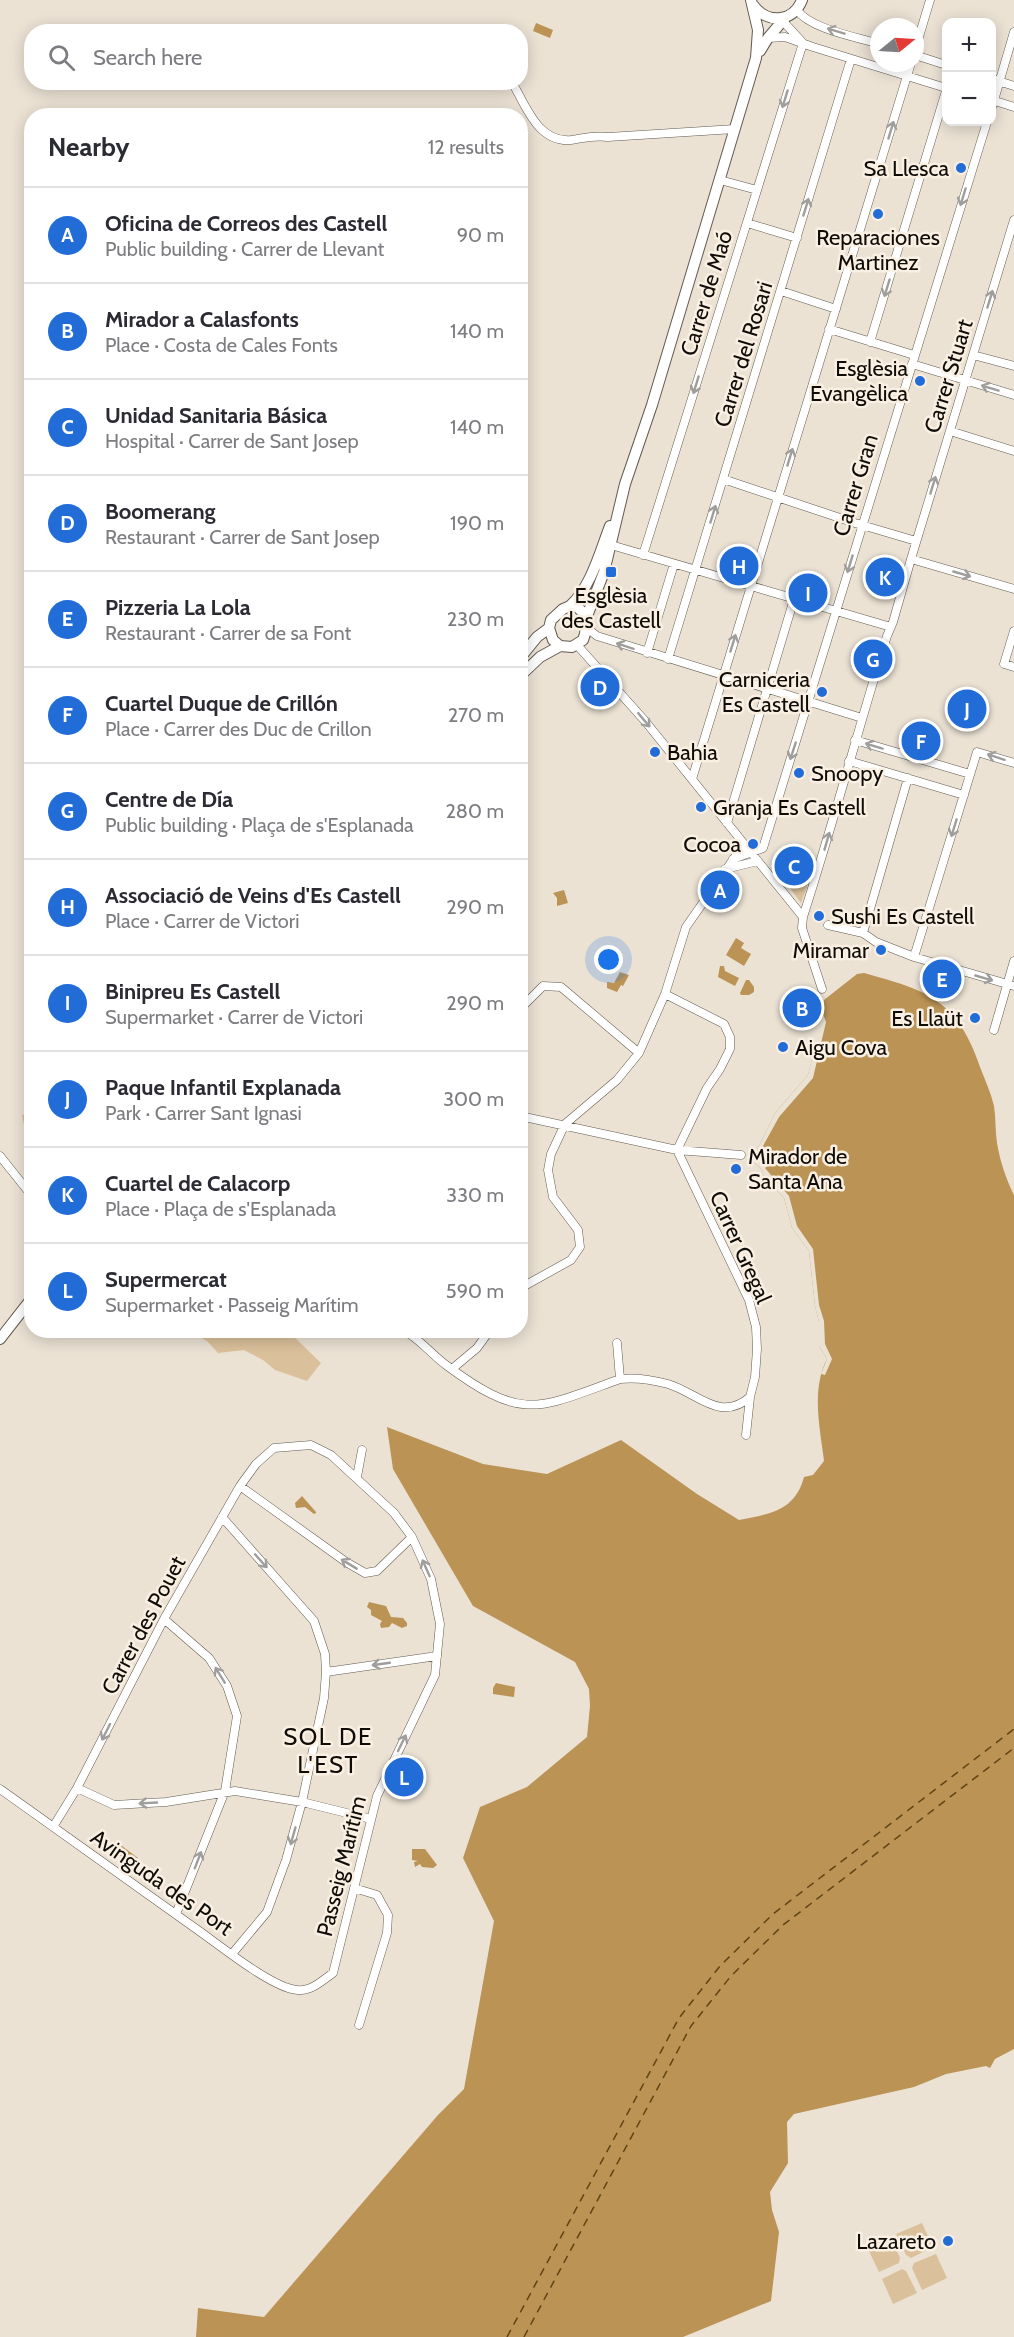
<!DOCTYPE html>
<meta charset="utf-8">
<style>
body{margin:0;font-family:Cabin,sans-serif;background:#f7f7f7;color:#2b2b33}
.controls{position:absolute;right:18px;top:18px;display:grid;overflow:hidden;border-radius:12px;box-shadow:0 3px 15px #0003}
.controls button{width:54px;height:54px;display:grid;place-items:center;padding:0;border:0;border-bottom:2px solid #e1e1e2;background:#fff;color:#2b2b33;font:30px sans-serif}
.compass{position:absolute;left:870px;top:18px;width:54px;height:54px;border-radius:50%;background:#fff;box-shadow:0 3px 15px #0003;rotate:72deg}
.you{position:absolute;left:609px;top:960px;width:21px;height:21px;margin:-15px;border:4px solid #fff;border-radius:50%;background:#1a73e8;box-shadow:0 0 0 9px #1a73e833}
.badge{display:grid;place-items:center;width:39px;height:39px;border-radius:50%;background:#216cd7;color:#fff;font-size:20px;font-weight:700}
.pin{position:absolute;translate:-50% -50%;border:3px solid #fff;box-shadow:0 2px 6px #0006}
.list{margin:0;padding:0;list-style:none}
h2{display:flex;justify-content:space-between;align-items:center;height:78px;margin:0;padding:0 24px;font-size:26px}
h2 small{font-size:20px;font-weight:400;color:#7c7c81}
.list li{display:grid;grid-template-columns:39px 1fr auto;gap:18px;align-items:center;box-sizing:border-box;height:96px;padding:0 24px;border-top:2px solid #e1e1e2}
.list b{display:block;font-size:22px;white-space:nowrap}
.list p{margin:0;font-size:20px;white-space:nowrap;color:#7c7c81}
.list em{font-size:20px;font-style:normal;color:#7c7c81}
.icon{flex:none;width:33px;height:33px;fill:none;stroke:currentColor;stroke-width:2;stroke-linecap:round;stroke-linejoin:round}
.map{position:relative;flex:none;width:1014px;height:2337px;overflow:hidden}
.search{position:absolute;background:#fff;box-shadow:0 3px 15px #0003;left:24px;top:24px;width:504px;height:66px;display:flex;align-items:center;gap:15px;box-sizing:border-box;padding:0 21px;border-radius:24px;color:#7c7c81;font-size:22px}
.panel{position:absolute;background:#fff;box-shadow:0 3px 15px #0003;left:24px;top:108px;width:504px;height:1230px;border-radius:24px}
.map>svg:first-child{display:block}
</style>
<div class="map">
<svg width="1014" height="2337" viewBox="0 0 1014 2337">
<rect width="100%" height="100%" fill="#ebe2d4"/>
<path fill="#dbc19b" d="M783,875l5,7 16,5 2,-7 3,1 -8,22 -20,-27z
M31,1113l1,47h-1l-9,-45z
M189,1331h99l33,32 -14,18 -32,-11 -12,-10 -19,-10 -26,3 -11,-12z
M922,2223l11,24 -22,11 -5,-3 -10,-21z
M891,2237l9,21 -1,5 -20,9 -12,-25z
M936,2254l11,24 -25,12 -10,-22 2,-5z
M902,2269l4,2 11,22 -24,11 -11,-25z"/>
<path fill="#ba9355" d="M536,23l17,7 -3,8 -17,-7z
M564,890l4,13 -11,3v-8l-4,-5z
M736,938l8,5 -3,5 10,6 -7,12 -18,-11z
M720,966h4l1,5 14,7 -4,8 -17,-9z
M620,972l9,3 -6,11 -2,-1 -4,7 -10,-4v-6l7,1z
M864,973c65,18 93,27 116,94 5,13 11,26 14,39 2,12 1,25 3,37 3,18 9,36 17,52v854l-19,10 -5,9 -4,-2 -40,8 -32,13 -120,27 -7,8 1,41 -18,29 2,18 7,22 -8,69 -88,36h-487l2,-29 66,9 174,-202 26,-26 30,-168 -31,-63 17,-51 47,-20 60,-50 3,-31 -1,-17 -14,-27 -102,-56 -80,-137 -6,-42 96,37 64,10 74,-34 76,54 42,26c31,-6 56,-9 65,-43l9,-2 11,-14c-4,-33 -13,-71 3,-102l-8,-13v-24l-4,-16 -6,-55 -17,-23 -8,-30 -19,-19 -3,-9 -8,-8v-6l21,-43 33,-38 14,-54 2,-21 33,-26z
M746,980h3l5,7v5l-5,3h-8l-1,-2z
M302,1496l14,16v1l-2,1 -9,-7 -9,1 -1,-5z
M369,1602l17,4 5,11 12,1 4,5v3l-5,2 -10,-5 -3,4 -8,1 -1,-4 2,-3 -11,-6v-5l-4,-3z
M496,1683l19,4 -1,10 -21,-3v-6z
M122,1846l16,12 -5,7 -16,-12 1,-5z
M412,1849h13l12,16 -4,3 -11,-1 -2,-3 -5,3 -1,-5 4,-1 -6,-1z"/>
<path fill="#ebe2d4" d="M823,1014l3,8 -13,56 -34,39 -16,29 6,19 -4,3 24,28 8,30 16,23 6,56 5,16 1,23 7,15 -7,16 -4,-1 6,-15 -8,-13v-24l-4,-16 -6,-55 -17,-23 -8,-30 -19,-19 -3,-9 -8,-8v-6l21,-43 33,-38z"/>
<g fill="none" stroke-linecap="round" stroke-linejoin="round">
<path stroke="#604414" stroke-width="1.5" stroke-dasharray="8 6" stroke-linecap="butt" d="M507,2337l172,-319 41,-52 53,-52 241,-185
M524,2337l167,-311 40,-50 52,-51 231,-177"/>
<g stroke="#625a4f" stroke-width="9">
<path id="street" d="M797,10c13,19 60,27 82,34
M768,38l17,-1 28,10 133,41
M915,50l15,-50
M915,55l31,10
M992,79l22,7
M512,82c14,24 26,61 59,58 14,-2 22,-5 37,-3l127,-8
M992,100l22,7
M992,107l22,-75
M720,180l37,10
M747,223l50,15
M781,291l55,18
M829,329l85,26
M870,342l76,-251
M973,355l41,11
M912,364l102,31
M950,431l64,20
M723,479l132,44 61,18
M611,545l280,82
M643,555l160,-512 -22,-24
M911,559l103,30
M587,628l10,8 265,82
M1014,631l-10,33 10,3
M577,645l68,76 158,196
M647,653l27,-89
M668,659l183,-600
M855,740l115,34
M849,761l115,34
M692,779l219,-716
M727,823l67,-224
M733,859l30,-11 224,-726
M725,869l33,-8
M828,925l35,8 13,9 38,15 100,29
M863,933l45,-155
M914,957l63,-205 37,11
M822,989l-20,-61 1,-11c30,-93 55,-187 84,-281l6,-14 18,-63 103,-339
M520,1009l23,-23 18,1 78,66
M994,1030l20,-69
M520,1116l157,34 64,5
M0,1156l32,40
M520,1291l6,-6 45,-25 9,-13 -2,-17 -25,-33 -5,-27 3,-16 14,-30 52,-44 22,-27 26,-59 21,-67 58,-83
M403,1330c16,8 29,25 43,35 77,57 91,44 174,14 16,-2 33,1 48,5 30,9 52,39 82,13l5,-20 2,-28 -1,-22 -7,-27 -72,-150 30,-62 13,-19 10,-20v-12l-6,-13 -59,-30
M617,1343l3,36
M452,1369l25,-21 13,-18
M746,1435l4,-38
M357,1477l5,-27
M240,1486l106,76 19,11 12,-2 35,-34
M222,1517l92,104 11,33 1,18 -2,26 -22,104 -16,58 -19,52 -35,42
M164,1619l45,39 18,28 10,30 -12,75 -49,123
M326,1672l111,-16
M77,1788l37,17 52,-3 69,-11 67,11 69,17
M0,1789c65,46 130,92 195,139 23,16 71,55 97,61 17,5 28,-7 41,-16l44,-177 58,-121 5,-51 -9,-45 -19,-42 -18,-24 -63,-58 -20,-10 -37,3 -18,16 -16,22 -76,133 -87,169 -24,39
M354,1888l23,7 11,20 -1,18 -28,92"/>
</g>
<g stroke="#625a4f" stroke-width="12">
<path id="secondary" d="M753,5c14,19 40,18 49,-5
M760,51l8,-13 17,-20
M570,606c21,-19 30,-54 40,-80
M587,616l-10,-9 -7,-1 -7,3 -12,11 -2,8 4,12 7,6 12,1 11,-7 2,-6 2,-18 17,-44 21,-88 27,-79 104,-347 2,-28 -7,-30
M520,658l17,-21 12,-9
M520,676l20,-19 20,-11
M0,1339l32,-41"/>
</g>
<use href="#street" stroke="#fff" stroke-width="8"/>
<use href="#secondary" stroke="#fff" stroke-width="10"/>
</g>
<defs><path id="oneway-shaft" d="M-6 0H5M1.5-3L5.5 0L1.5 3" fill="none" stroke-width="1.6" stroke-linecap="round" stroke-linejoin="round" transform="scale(1.5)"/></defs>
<g stroke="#9f9e9c">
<use href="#oneway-shaft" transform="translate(836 31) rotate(-163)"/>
<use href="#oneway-shaft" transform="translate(785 99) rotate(107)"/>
<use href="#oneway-shaft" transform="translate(891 130) rotate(-73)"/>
<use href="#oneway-shaft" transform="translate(963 197) rotate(107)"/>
<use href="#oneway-shaft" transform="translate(806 207) rotate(-73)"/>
<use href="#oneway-shaft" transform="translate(887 288) rotate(107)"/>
<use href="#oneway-shaft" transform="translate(990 299) rotate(-73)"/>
<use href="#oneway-shaft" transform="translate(696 385) rotate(107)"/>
<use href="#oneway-shaft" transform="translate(990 388) rotate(-163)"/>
<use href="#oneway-shaft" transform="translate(790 457) rotate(-73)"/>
<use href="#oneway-shaft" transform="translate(933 485) rotate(-73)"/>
<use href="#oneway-shaft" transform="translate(713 514) rotate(-73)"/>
<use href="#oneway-shaft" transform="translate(850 564) rotate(107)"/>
<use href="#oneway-shaft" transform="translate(962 574) rotate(16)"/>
<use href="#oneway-shaft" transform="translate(733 643) rotate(-73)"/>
<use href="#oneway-shaft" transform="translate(625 646) rotate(-162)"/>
<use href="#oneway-shaft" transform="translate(644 720) rotate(50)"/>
<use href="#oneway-shaft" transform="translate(874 746) rotate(-163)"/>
<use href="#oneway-shaft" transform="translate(793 751) rotate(108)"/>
<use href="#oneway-shaft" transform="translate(996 757) rotate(-162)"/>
<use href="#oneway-shaft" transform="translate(954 828) rotate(107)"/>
<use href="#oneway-shaft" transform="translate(827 841) rotate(-74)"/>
<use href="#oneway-shaft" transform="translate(984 978) rotate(16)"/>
<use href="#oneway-shaft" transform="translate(261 1561) rotate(48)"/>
<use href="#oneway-shaft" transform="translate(349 1564) rotate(-149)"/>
<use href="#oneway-shaft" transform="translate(426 1568) rotate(-114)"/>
<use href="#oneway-shaft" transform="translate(381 1664) rotate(172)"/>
<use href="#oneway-shaft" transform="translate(220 1675) rotate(-122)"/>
<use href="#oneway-shaft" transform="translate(106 1732) rotate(117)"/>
<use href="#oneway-shaft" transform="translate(402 1743) rotate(-64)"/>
<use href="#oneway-shaft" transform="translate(148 1803) rotate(177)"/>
<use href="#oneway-shaft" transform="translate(293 1836) rotate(106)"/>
<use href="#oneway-shaft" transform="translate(198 1860) rotate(-69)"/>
</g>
<g fill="#216cd7" stroke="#f9efe2" stroke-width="2">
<circle cx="961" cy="168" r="6"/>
<circle cx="878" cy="214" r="6"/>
<circle cx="920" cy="381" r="6"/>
<rect x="605" y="566" width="12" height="12" rx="3"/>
<circle cx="822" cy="692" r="6"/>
<circle cx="655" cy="752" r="6"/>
<circle cx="799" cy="773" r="6"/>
<circle cx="701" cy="807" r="6"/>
<circle cx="753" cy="844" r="6"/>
<circle cx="819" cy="916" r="6"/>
<circle cx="881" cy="950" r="6"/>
<circle cx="975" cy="1018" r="6"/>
<circle cx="783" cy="1047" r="6"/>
<circle cx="736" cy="1169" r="6"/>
<circle cx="948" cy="2241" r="6"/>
</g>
<g text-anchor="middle" stroke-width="5" stroke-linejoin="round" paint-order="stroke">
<g font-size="22" fill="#0f0c07" stroke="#f9efe2" text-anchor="end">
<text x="949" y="176">Sa Llesca</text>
<text x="878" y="245" text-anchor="middle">Reparaciones<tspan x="878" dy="25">Martinez</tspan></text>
<text x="908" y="376">Esglèsia<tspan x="908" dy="25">Evangèlica</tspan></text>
<text x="611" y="603" text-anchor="middle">Esglèsia<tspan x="611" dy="25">des Castell</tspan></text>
<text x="810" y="687">Carniceria<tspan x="810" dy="25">Es Castell</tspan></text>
<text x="667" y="760" text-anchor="start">Bahia</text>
<text x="811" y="781" text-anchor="start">Snoopy</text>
<text x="713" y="815" text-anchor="start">Granja Es Castell</text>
<text x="741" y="852">Cocoa</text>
<text x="831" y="924" text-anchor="start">Sushi Es Castell</text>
<text x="869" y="958">Miramar</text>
<text x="963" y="1026">Es Llaüt</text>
<text x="795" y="1055" text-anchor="start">Aigu Cova</text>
<text x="748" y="1164" text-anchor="start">Mirador de<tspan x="748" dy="25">Santa Ana</tspan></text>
<text x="936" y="2249">Lazareto</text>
</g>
<g font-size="22" fill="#0f0c07" stroke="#f9efe2">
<text transform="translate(706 293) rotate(-73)" y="8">Carrer de Maó</text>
<text transform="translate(743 354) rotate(-73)" y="8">Carrer del Rosari</text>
<text transform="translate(948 376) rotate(-73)" y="8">Carrer Stuart</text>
<text transform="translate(855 485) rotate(-73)" y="8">Carrer Gran</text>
<text transform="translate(741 1247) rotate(66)" y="8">Carrer Gregal</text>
<text transform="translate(143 1625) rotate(-62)" y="8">Carrer des Pouet</text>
<text transform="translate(341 1866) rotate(-76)" y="8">Passeig Marítim</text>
<text transform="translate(162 1882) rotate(35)" y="8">Avinguda des Port</text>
</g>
<g font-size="24" letter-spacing="1.5" fill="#0f0c07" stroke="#f9efe2">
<text x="328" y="1745">SOL DE<tspan x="328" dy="28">L'EST</tspan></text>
</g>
</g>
</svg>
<div class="controls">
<button>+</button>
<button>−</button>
</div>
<svg class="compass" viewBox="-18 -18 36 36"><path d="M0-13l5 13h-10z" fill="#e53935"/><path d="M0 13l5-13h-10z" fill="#7c7c81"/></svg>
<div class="you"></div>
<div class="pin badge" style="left:720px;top:890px">A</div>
<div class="pin badge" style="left:802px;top:1008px">B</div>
<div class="pin badge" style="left:794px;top:866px">C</div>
<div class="pin badge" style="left:600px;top:687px">D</div>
<div class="pin badge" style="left:942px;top:979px">E</div>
<div class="pin badge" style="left:921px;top:741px">F</div>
<div class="pin badge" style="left:873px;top:659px">G</div>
<div class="pin badge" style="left:739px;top:566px">H</div>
<div class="pin badge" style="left:808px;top:593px">I</div>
<div class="pin badge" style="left:967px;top:709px">J</div>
<div class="pin badge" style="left:885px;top:577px">K</div>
<div class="pin badge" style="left:404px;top:1777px">L</div>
<div class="search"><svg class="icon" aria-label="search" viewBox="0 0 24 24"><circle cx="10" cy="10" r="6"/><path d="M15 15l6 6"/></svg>Search here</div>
<section class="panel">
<h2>Nearby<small>12 results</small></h2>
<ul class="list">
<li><span class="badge">A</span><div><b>Oficina de Correos des Castell</b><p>Public building · Carrer de Llevant</p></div><em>90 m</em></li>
<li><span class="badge">B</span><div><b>Mirador a Calasfonts</b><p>Place · Costa de Cales Fonts</p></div><em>140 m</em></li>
<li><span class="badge">C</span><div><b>Unidad Sanitaria Básica</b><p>Hospital · Carrer de Sant Josep</p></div><em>140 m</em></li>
<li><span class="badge">D</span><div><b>Boomerang</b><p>Restaurant · Carrer de Sant Josep</p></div><em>190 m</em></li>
<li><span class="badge">E</span><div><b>Pizzeria La Lola</b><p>Restaurant · Carrer de sa Font</p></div><em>230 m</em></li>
<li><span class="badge">F</span><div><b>Cuartel Duque de Crillón</b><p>Place · Carrer des Duc de Crillon</p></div><em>270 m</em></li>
<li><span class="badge">G</span><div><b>Centre de Día</b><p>Public building · Plaça de s'Esplanada</p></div><em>280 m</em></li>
<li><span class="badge">H</span><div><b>Associació de Veins d'Es Castell</b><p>Place · Carrer de Victori</p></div><em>290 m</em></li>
<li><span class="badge">I</span><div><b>Binipreu Es Castell</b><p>Supermarket · Carrer de Victori</p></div><em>290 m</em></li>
<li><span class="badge">J</span><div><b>Paque Infantil Explanada</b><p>Park · Carrer Sant Ignasi</p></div><em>300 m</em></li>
<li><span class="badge">K</span><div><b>Cuartel de Calacorp</b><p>Place · Plaça de s'Esplanada</p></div><em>330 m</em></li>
<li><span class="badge">L</span><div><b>Supermercat</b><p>Supermarket · Passeig Marítim</p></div><em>590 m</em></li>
</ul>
</section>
</div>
